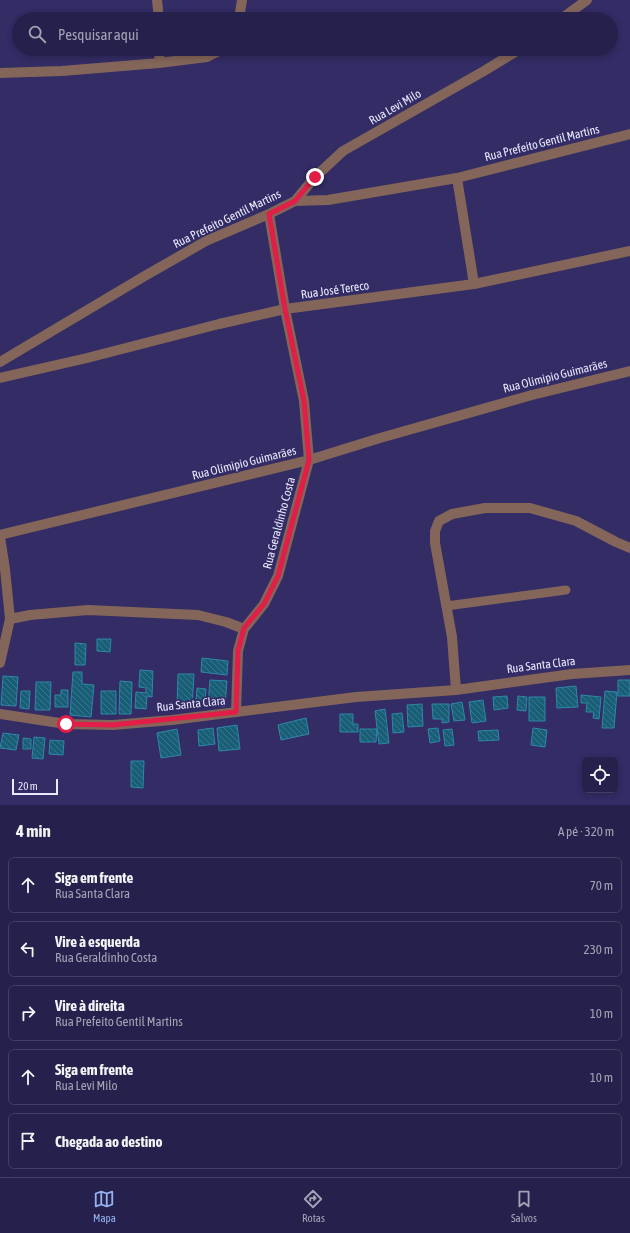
<!DOCTYPE html>
<html lang="pt">
<meta charset="utf-8">
<style>
body{margin:0;font-family:"Asap Condensed",sans-serif;background:#322e56;color:#f1f3f6}
.controls{position:absolute;right:12px;bottom:12px;display:grid;overflow:hidden;border-radius:6px;box-shadow:0 2px 6px #0003}
.controls button{width:36px;height:36px;display:grid;place-items:center;padding:0;border:0;border-bottom:1px solid #423e64;background:#26214c;color:#f1f3f6;font:20px sans-serif}
.scale{position:absolute;left:12px;bottom:10px;width:46px;box-sizing:border-box;padding-left:4px;border:2px solid #e9e9fe;border-top:0;font-size:11px;line-height:14px;white-space:nowrap;color:#e9e9fe;-webkit-text-stroke:3px #332c65;paint-order:stroke}
.stop{position:absolute;width:12px;height:12px;margin:-9px;border:3px solid #e11d48;border-radius:50%;background:#fff}
.stop.end{background:#e11d48;border-color:#fff;box-shadow:0 1px 4px #0008}
.list{margin:0;padding:0;list-style:none}
h2{display:flex;justify-content:space-between;align-items:center;height:52px;margin:0;padding:0 16px;font-size:17px}
h2 small{font-size:13px;font-weight:400;color:#a4a3b5}
.list li{display:grid;grid-template-columns:26px 1fr auto;gap:12px;align-items:center;box-sizing:border-box;height:56px;margin:0 8px 8px;padding:0 8px;border:1px solid #423e64;border-radius:6px}
.list b{display:block;font-size:15px;white-space:nowrap}
.list p{margin:0;font-size:13px;white-space:nowrap;color:#a4a3b5}
.list em{font-size:13px;font-style:normal;color:#a4a3b5}
.icon{flex:none;width:22px;height:22px;fill:none;stroke:currentColor;stroke-width:2;stroke-linecap:round;stroke-linejoin:round}
.map{position:relative;flex:none;width:630px;height:805px;overflow:hidden}
.search{position:absolute;background:#26214c;box-shadow:0 2px 6px #0003;left:12px;right:12px;top:12px;height:44px;display:flex;align-items:center;gap:10px;box-sizing:border-box;padding:0 14px;border-radius:22px;color:#a4a3b5;font-size:15px}
.sheet{height:372px;background:#26214c}
nav{display:flex;justify-content:space-around;align-items:center;box-sizing:border-box;height:56px;border-top:1px solid #423e64;background:#26214c;font-size:11px;color:#a4a3b5}
nav a{display:grid;justify-items:center;gap:2px}
nav .on{color:#95b2f1}
.map>svg:first-child{display:block}
</style>
<div class="map">
<svg width="630" height="805" viewBox="0 0 630 805">
<defs>
<pattern id="building-back-hatch" width="6" height="6" patternUnits="userSpaceOnUse"><rect width="6" height="6" fill="#185e76"/><path d="M-1 5l2 2M0 0l6 6M5-1l2 2" fill="none" stroke="#3a758b"/></pattern>
</defs>
<rect width="100%" height="100%" fill="#332c65"/>
<path fill="url(#building-back-hatch)" stroke="#2e88a8" d="M97,639h14l-1,13 -13,-1z
M75,643l11,1 -1,21h-10z
M202,658l26,3 -1,14 -26,-3z
M140,670l13,1 -1,26 -5,-1 -1,13 -11,-1 1,-16 10,1v-5l-7,-1z
M73,672h9v12l12,1 -3,32 -21,-2z
M178,674h16l-2,33h-15z
M3,676l15,1 -2,29 -15,-1z
M210,680l17,1 -2,25 -17,-1z
M618,680h12v16h-12z
M120,681l12,1 -1,32h-12z
M36,682h15l-1,28h-15z
M576,686l2,21 -21,1 -1,-20z
M197,688l9,1 -1,12h-9z
M61,690h7v17h-13v-12h6z
M21,691h9l-1,18 -9,-1z
M101,691h15v23h-15z
M605,691l12,1 -3,36h-12z
M581,695l20,2 -2,22 -6,-1 1,-6h-8l1,-9h-6z
M507,696l1,12 -14,2 -1,-13z
M518,696l9,1 -1,14 -9,-1z
M529,697h16v24h-16z
M483,700l3,21 -14,2 -3,-21z
M462,702l3,18 -11,1 -3,-17z
M422,704l1,22 -15,1 -1,-22z
M432,704h17v18l-7,1v-4h-9z
M385,709l4,34 -10,1 -4,-33z
M402,713l2,19 -11,1 -1,-19z
M340,714h13v10h5v8h-18z
M306,718l3,16 -28,6 -3,-15z
M237,725l3,24 -21,2 -2,-23z
M213,728l2,16 -16,2 -1,-16z
M438,728l2,13 -10,2 -2,-14z
M533,728l14,2 -2,17 -14,-2z
M177,729l4,26 -20,3 -4,-25z
M360,729h17l-1,13h-16z
M452,729l2,16 -9,1 -2,-16z
M498,730l1,10 -20,1 -1,-10z
M3,733l16,2 -3,15 -16,-2z
M34,737l11,1 -2,21 -11,-1z
M23,738l8,1v10h-8z
M50,740l14,1 -1,14 -14,-1z
M131,761h13l-1,27 -12,-1z"/>
<g fill="none" stroke-linecap="round" stroke-linejoin="round">
<path stroke="#836659" stroke-width="9" d="M446,606l120,-16"/>
<path stroke="#836659" stroke-width="10" d="M157,0l2,19
M239,19l3,-19
M561,19l26,-19
M159,63l1,-14
M0,73l62,-2 97,-8 48,-6 15,-8
M457,178l17,106
M295,201l20,-24 28,-26 141,-80 36,-22
M0,362l143,-85 63,-36 63,-27 26,-13 33,-1 129,-22 173,-44
M0,378l87,-20 132,-34 66,-15 189,-25 156,-33
M0,535l309,-75 71,-22 152,-43 98,-24
M0,537l5,32 5,50 -10,44
M10,619l20,-4 58,-5 110,5 28,7 18,7
M456,690l-4,-53 -17,-94v-12l4,-10 13,-7 33,-6h45l46,13 40,21 14,6
M236,712l2,-61 6,-22 20,-25 14,-28 31,-116 -5,-59 -19,-92 -16,-95
M0,714l66,10 47,1 59,-5 184,-23 100,-7 116,-16 58,-4"/>
</g>
<g fill="none" stroke-linecap="round" stroke-linejoin="round">
<path stroke="#e11d48" stroke-width="5" d="M66,724l47,1 123,-13 2,-61 6,-23 20,-24 14,-28 31,-116 -5,-59 -19,-92 -16,-95 26,-13 20,-24"/>
</g>
<g text-anchor="middle" stroke-width="3.5" stroke-linejoin="round" paint-order="stroke">
<g font-size="12" fill="#e9e9fe" stroke="#332c65">
<text transform="translate(395 107) rotate(-30)" y="4">Rua Levi Milo</text>
<text transform="translate(542 143) rotate(-14)" y="4">Rua Prefeito Gentil Martins</text>
<text transform="translate(227 219) rotate(-26)" y="4">Rua Prefeito Gentil Martins</text>
<text transform="translate(335 290) rotate(-8)" y="4">Rua José Tereco</text>
<text transform="translate(555 376) rotate(-14)" y="4">Rua Olímipio Guimarães</text>
<text transform="translate(244 463) rotate(-14)" y="4">Rua Olímipio Guimarães</text>
<text transform="translate(279 523) rotate(-75)" y="4">Rua Geraldinho Costa</text>
<text transform="translate(541 665) rotate(-7)" y="4">Rua Santa Clara</text>
<text transform="translate(191 704) rotate(-6)" y="4">Rua Santa Clara</text>
</g>
</g>
</svg>
<div class="controls">
<button><svg class="icon" aria-label="locate" viewBox="0 0 24 24"><circle cx="12" cy="12" r="6"/><path d="M12 2v4M12 18v4M2 12h4M18 12h4"/></svg></button>
</div>
<div class="scale">20 m</div>
<div class="stop" style="left:66px;top:724px"></div>
<div class="stop end" style="left:315px;top:177px"></div>
<div class="search"><svg class="icon" aria-label="search" viewBox="0 0 24 24"><circle cx="10" cy="10" r="6"/><path d="M15 15l6 6"/></svg>Pesquisar aqui</div>
</div>
<section class="sheet">
<h2>4 min<small>A pé · 320 m</small></h2>
<ul class="list">
<li><svg class="icon" aria-label="ahead" viewBox="0 0 24 24"><path d="M12 20V5M6 11l6-6 6 6"/></svg><div><b>Siga em frente</b><p>Rua Santa Clara</p></div><em>70 m</em></li>
<li><svg class="icon" aria-label="left" viewBox="0 0 24 24"><path d="M17 20v-9H6M10 6l-5 5 5 5"/></svg><div><b>Vire à esquerda</b><p>Rua Geraldinho Costa</p></div><em>230 m</em></li>
<li><svg class="icon" aria-label="right" viewBox="0 0 24 24"><path d="M7 20v-9h11M14 6l5 5-5 5"/></svg><div><b>Vire à direita</b><p>Rua Prefeito Gentil Martins</p></div><em>10 m</em></li>
<li><svg class="icon" aria-label="ahead" viewBox="0 0 24 24"><path d="M12 20V5M6 11l6-6 6 6"/></svg><div><b>Siga em frente</b><p>Rua Levi Milo</p></div><em>10 m</em></li>
<li><svg class="icon" aria-label="arrive" viewBox="0 0 24 24"><path d="M6 21V4h12l-3 4 3 4H6"/></svg><div><b>Chegada ao destino</b></div></li>
</ul>
</section>
<nav>
<a class="on"><svg class="icon" aria-label="map" viewBox="0 0 24 24"><path d="M3 6l6-2 6 2 6-2v14l-6 2-6-2-6 2zM9 4v14M15 6v14"/></svg>Mapa</a>
<a><svg class="icon" aria-label="directions" viewBox="0 0 24 24"><path d="M12 3l9 9-9 9-9-9zM9 14v-3h6M13 9l2 2-2 2"/></svg>Rotas</a>
<a><svg class="icon" aria-label="saved" viewBox="0 0 24 24"><path d="M7 4h10v16l-5-4-5 4z"/></svg>Salvos</a>
</nav>
